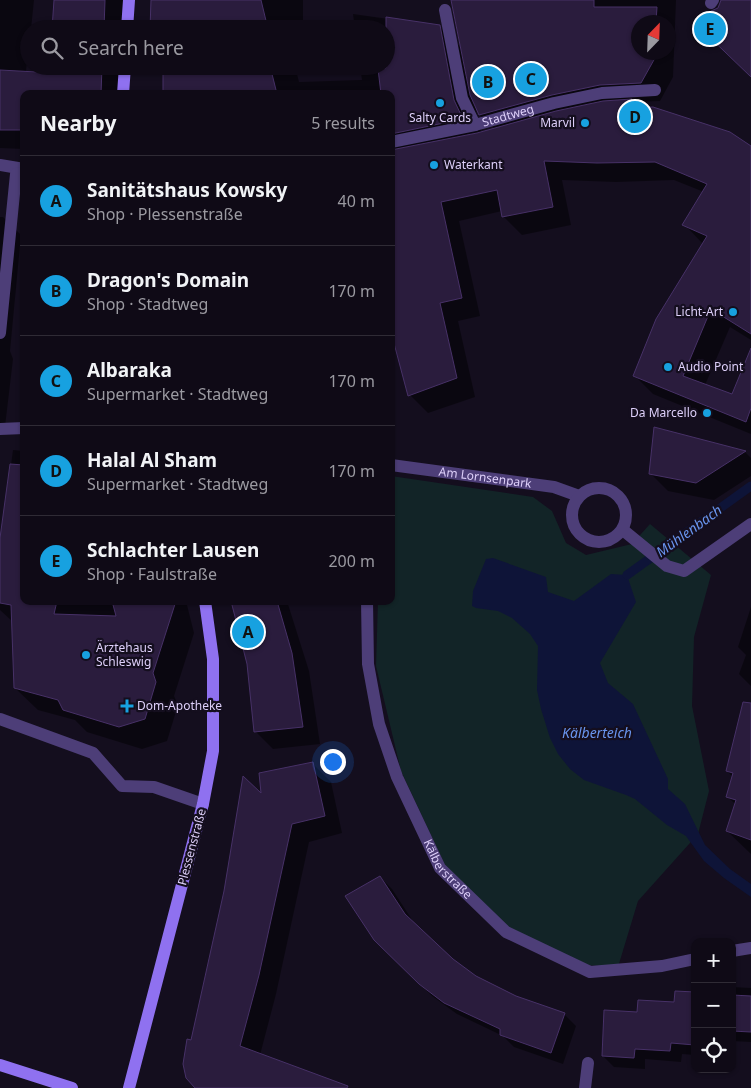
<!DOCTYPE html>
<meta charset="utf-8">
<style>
body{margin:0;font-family:"Noto Sans",sans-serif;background:#18131f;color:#f1f3f6}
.controls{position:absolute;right:15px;bottom:15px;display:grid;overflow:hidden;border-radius:10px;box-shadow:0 1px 4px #0004}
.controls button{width:45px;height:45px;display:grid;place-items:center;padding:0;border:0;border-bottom:1px solid #2f2b35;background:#0f0a16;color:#f1f3f6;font:25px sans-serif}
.compass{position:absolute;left:631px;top:15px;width:45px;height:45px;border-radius:50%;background:#0f0a16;box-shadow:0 1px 4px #0004;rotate:23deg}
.you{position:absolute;left:332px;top:761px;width:18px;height:18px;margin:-12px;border:4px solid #fff;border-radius:50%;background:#1a73e8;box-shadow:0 0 0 8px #1a73e833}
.badge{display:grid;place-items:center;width:32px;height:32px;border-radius:50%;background:#17a1e0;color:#111;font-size:16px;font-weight:700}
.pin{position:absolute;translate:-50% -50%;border:2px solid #fff;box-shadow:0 1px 5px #0006}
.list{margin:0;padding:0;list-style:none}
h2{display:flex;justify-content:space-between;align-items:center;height:65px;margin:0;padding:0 20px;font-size:21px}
h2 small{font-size:16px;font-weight:400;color:#9b9aa1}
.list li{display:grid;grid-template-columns:32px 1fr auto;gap:15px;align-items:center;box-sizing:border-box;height:90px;padding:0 20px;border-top:1px solid #2f2b35}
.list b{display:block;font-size:19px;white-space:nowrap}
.list p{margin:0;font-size:16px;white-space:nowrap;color:#9b9aa1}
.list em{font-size:16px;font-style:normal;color:#9b9aa1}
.icon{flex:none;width:28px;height:28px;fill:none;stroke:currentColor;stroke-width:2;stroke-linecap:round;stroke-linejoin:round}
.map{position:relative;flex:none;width:751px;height:1088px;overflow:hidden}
.search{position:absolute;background:#0f0a16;box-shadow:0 1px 4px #0004;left:20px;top:20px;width:375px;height:55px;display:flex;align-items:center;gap:12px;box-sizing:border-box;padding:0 18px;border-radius:28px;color:#9b9aa1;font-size:19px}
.panel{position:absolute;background:#0f0a16;box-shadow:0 1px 4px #0004;left:20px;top:90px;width:375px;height:515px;border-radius:10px}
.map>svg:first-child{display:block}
</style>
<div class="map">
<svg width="751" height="1088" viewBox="0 0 751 1088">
<rect width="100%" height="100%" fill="#140e1e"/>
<path fill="#122427" d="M391,476l142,21 19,14 14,32 20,12 46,-11 18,-20 61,51 -17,62 -2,69 17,85 -11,43 -60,67 -20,66 -33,-2 -77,-38 -62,-60 -45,-96 -25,-105 2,-65h13z"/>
<path fill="#0e1438" d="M493,558l53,19 2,15 26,9 37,-27 16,1 9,27 -36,61 8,20 25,21 35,75v10l17,15 20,41 25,24 21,15v13l-27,-19 -20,-17 -18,-25 -19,-11 -32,-26 -9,-4 -42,-15 -14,-11 -12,-15 -8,-16 -9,-29 -4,-19 1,-44 -8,-12 -18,-16 -14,-7 -22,-3 -4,-2 1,-15 13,-32z"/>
<path fill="#0007" fill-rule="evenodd" d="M0,0h34l-3,29h-2l-3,44 23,1 1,-8h73l-1,28h-98v55l-24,-1z
M55,0h71l-1,29h-72z
M152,0h151v29h-151z
M452,0h224l-3,77 -13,24 -27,1 7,6 111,39v193l-21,-13 -25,58 27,10 19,-44v83l-98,-40 -19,-19 69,-131 -19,-20 20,-32 -30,-12 -58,2 -54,-2 9,45 -49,10 -19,-19 -1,-5 -43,10 21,95 -22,5 17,76 -47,16 -18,-18 -14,-51h-5v-250h-227v-19l-8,-9h139l4,16 63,-2 -2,-14h26v-37h-31l-2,-15 86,12 22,22zM638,22h30v30h-30zM475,105l5,10 15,14 -13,3 -3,-6z
M0,217h3l18,18 -11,116 3,8 -9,76 -4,-1z
M655,429l90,23 6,6v18l-37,24 -46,-9 -18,-18z
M13,450l11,1v150h162l8,32 -20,63 4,9 -11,36 -25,8 -55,-17 -12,-12 -37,-10 -23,-22 -2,-66 -13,-12v-63z
M232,601h55l22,70 11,73 -47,5 -18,-18 -7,-67z
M751,607v79l-12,-12 7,-19 -8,-8z
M751,726v128l-24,-23 9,-26 -8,-8 5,-20 -6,-6z
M313,764l18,18 11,51 -33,9 -33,152 -16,61 88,33h-151l-5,-46 70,-245z
M380,877l12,12 24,37 36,34 24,17 40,20 48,17 12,12 -13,38 -49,-17 -11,-11 -46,-22 -25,-18 -57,-57z
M732,987l19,1v54l-19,-1z
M695,993v62l-13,-1 -1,8 -36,-3v10l-31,-2 -11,-11 35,-42 37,-10z"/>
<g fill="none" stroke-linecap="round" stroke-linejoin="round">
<path stroke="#0e1438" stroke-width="9" d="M627,575l124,-89"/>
</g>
<path fill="#2a1c3d" stroke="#473167" d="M54,0h51l-1,29h-52z
M151,0h110l7,29h-118z
M451,0h143v7h63l-1,15h-18v30h17v6l-14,25 -41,2 -48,10 -73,20 -9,-20z
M721,0h30v77l-52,-50 12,-16 7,-3z
M386,17l54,8 14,75 9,19 -72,15v-40h-10l-3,-25 8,-1z
M44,66h58l-1,28h-77v36h-24v-60l37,2z
M163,66h107l7,28h-114z
M632,99l-4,9 25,-1 77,25 21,14v188l-40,-25 -28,67 49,18 19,-46v60l-5,14 -113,-46 23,-57 51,-83 -25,-11 25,-41 -52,-22 -58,1 -53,-2 9,46 -51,10 -5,-27 -56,12 21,96 -22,5 17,75 -49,18 -17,-64v-182l86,-17 79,-22 47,-10z
M654,427l92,24 -50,32 -47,-9z
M10,464l14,1v136h33l-3,13 62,2 -4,-15h64l-23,72 3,9 -11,37 -26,8 -56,-17 -5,-10 -44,-12 -3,-83 -11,-2v-65z
M231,601h46l15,52 11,74 -49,5 -7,-68z
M743,702l8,1v137l-25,-9 10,-31 -10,-3 7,-24 -7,-2z
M313,762l12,54 -33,8 -33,151 -19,71 108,40 -1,2h-152l-9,-10 -3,-14 4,-25 4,1 33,-149 19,-115 18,17 -2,-20z
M380,876l25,38 48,45 23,17 40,20 49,17 -14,40 -51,-18v-6l-56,-26 -25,-19 -45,-44 -29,-44z
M675,991l20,1v53l-24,-2 -1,8 -35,-2 -1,9 -32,-2 2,-46 33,2 1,-12 36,2z
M732,995l19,1v36l-19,-1z"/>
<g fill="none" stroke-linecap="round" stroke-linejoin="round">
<path stroke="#4d3e78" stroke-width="12" d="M445,10l17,88 13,27
M623,530l44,36 17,5 67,-47
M0,719l93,34 29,33 32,1 49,17"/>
<g stroke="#4d3e78" stroke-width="12">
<path d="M711,3l2,-3"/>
<path id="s1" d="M391,142l84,-17 79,-22 48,-10 53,-3"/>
<path d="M0,165l24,4"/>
<path d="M0,333l16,-159 8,-1"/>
<path d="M0,429l24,-1"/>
<path id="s2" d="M391,465l163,22 25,9"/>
<circle cx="599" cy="515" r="27"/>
<path id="s3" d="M367,601l1,63 11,60 18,53 43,91 66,64 84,40 72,-6 33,-7"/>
<path d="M732,951l19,-3"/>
<path d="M585,1088l3,-25"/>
</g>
<path stroke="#8f71f0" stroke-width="12" d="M127,29l2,-29
M123,94l2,-28
M0,1065l72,23
M129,1088l74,-284 10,-53v-92l-8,-58"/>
</g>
<g fill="#17a1e0" stroke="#140e1e" stroke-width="2">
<circle cx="440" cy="103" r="5"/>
<circle cx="585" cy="123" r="5"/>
<circle cx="434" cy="165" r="5"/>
<circle cx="733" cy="312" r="5"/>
<circle cx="668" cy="367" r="5"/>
<circle cx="707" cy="413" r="5"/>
<circle cx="86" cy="655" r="5"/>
<path d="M124.5 698.5h5v5h5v5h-5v5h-5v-5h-5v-5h5z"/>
</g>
<g text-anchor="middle" stroke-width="4.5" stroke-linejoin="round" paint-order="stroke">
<g font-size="12" fill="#ded0fa" stroke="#140e1e">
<text dy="4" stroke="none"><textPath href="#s1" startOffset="120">Stadtweg</textPath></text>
<text dy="4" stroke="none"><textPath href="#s2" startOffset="95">Am Lornsenpark</textPath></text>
<text transform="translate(192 847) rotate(-75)" y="4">Plessenstraße</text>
<text dy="4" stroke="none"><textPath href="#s3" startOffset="286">Kälberstraße</textPath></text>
</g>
<g font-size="12" fill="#ded0fa" stroke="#140e1e" text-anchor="start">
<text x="440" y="122" text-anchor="middle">Salty Cards</text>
<text x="575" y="127" text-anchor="end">Marvil</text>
<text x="444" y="169">Waterkant</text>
<text x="723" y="316" text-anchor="end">Licht-Art</text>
<text x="678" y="371">Audio Point</text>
<text x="697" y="417" text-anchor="end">Da Marcello</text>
<text x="96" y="652">Ärztehaus<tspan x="96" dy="14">Schleswig</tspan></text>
<text x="137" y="710">Dom-Apotheke</text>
</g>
<g font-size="14" font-style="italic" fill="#6995ef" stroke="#140e1e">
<text transform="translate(689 531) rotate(-36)" y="5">Mühlenbach</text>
<text x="597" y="738">Kälberteich</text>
</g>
</g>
</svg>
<div class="controls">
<button>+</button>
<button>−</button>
<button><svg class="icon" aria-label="locate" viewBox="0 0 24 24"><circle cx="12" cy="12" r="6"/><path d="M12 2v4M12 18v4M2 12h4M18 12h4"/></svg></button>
</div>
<svg class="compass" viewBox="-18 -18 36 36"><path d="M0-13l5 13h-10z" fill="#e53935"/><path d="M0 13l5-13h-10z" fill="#9b9aa1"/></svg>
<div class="you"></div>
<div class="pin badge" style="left:248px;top:632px">A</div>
<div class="pin badge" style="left:488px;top:82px">B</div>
<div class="pin badge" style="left:531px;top:79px">C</div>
<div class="pin badge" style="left:635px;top:117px">D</div>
<div class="pin badge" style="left:710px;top:29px">E</div>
<div class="search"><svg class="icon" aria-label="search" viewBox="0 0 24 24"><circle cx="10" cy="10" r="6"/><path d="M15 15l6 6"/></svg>Search here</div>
<section class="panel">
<h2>Nearby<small>5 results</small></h2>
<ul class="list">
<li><span class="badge">A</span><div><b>Sanitätshaus Kowsky</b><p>Shop · Plessenstraße</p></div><em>40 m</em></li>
<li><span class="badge">B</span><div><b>Dragon's Domain</b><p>Shop · Stadtweg</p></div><em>170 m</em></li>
<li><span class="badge">C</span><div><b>Albaraka</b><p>Supermarket · Stadtweg</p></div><em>170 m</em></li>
<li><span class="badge">D</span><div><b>Halal Al Sham</b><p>Supermarket · Stadtweg</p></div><em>170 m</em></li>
<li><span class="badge">E</span><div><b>Schlachter Lausen</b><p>Shop · Faulstraße</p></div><em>200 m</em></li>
</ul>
</section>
</div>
